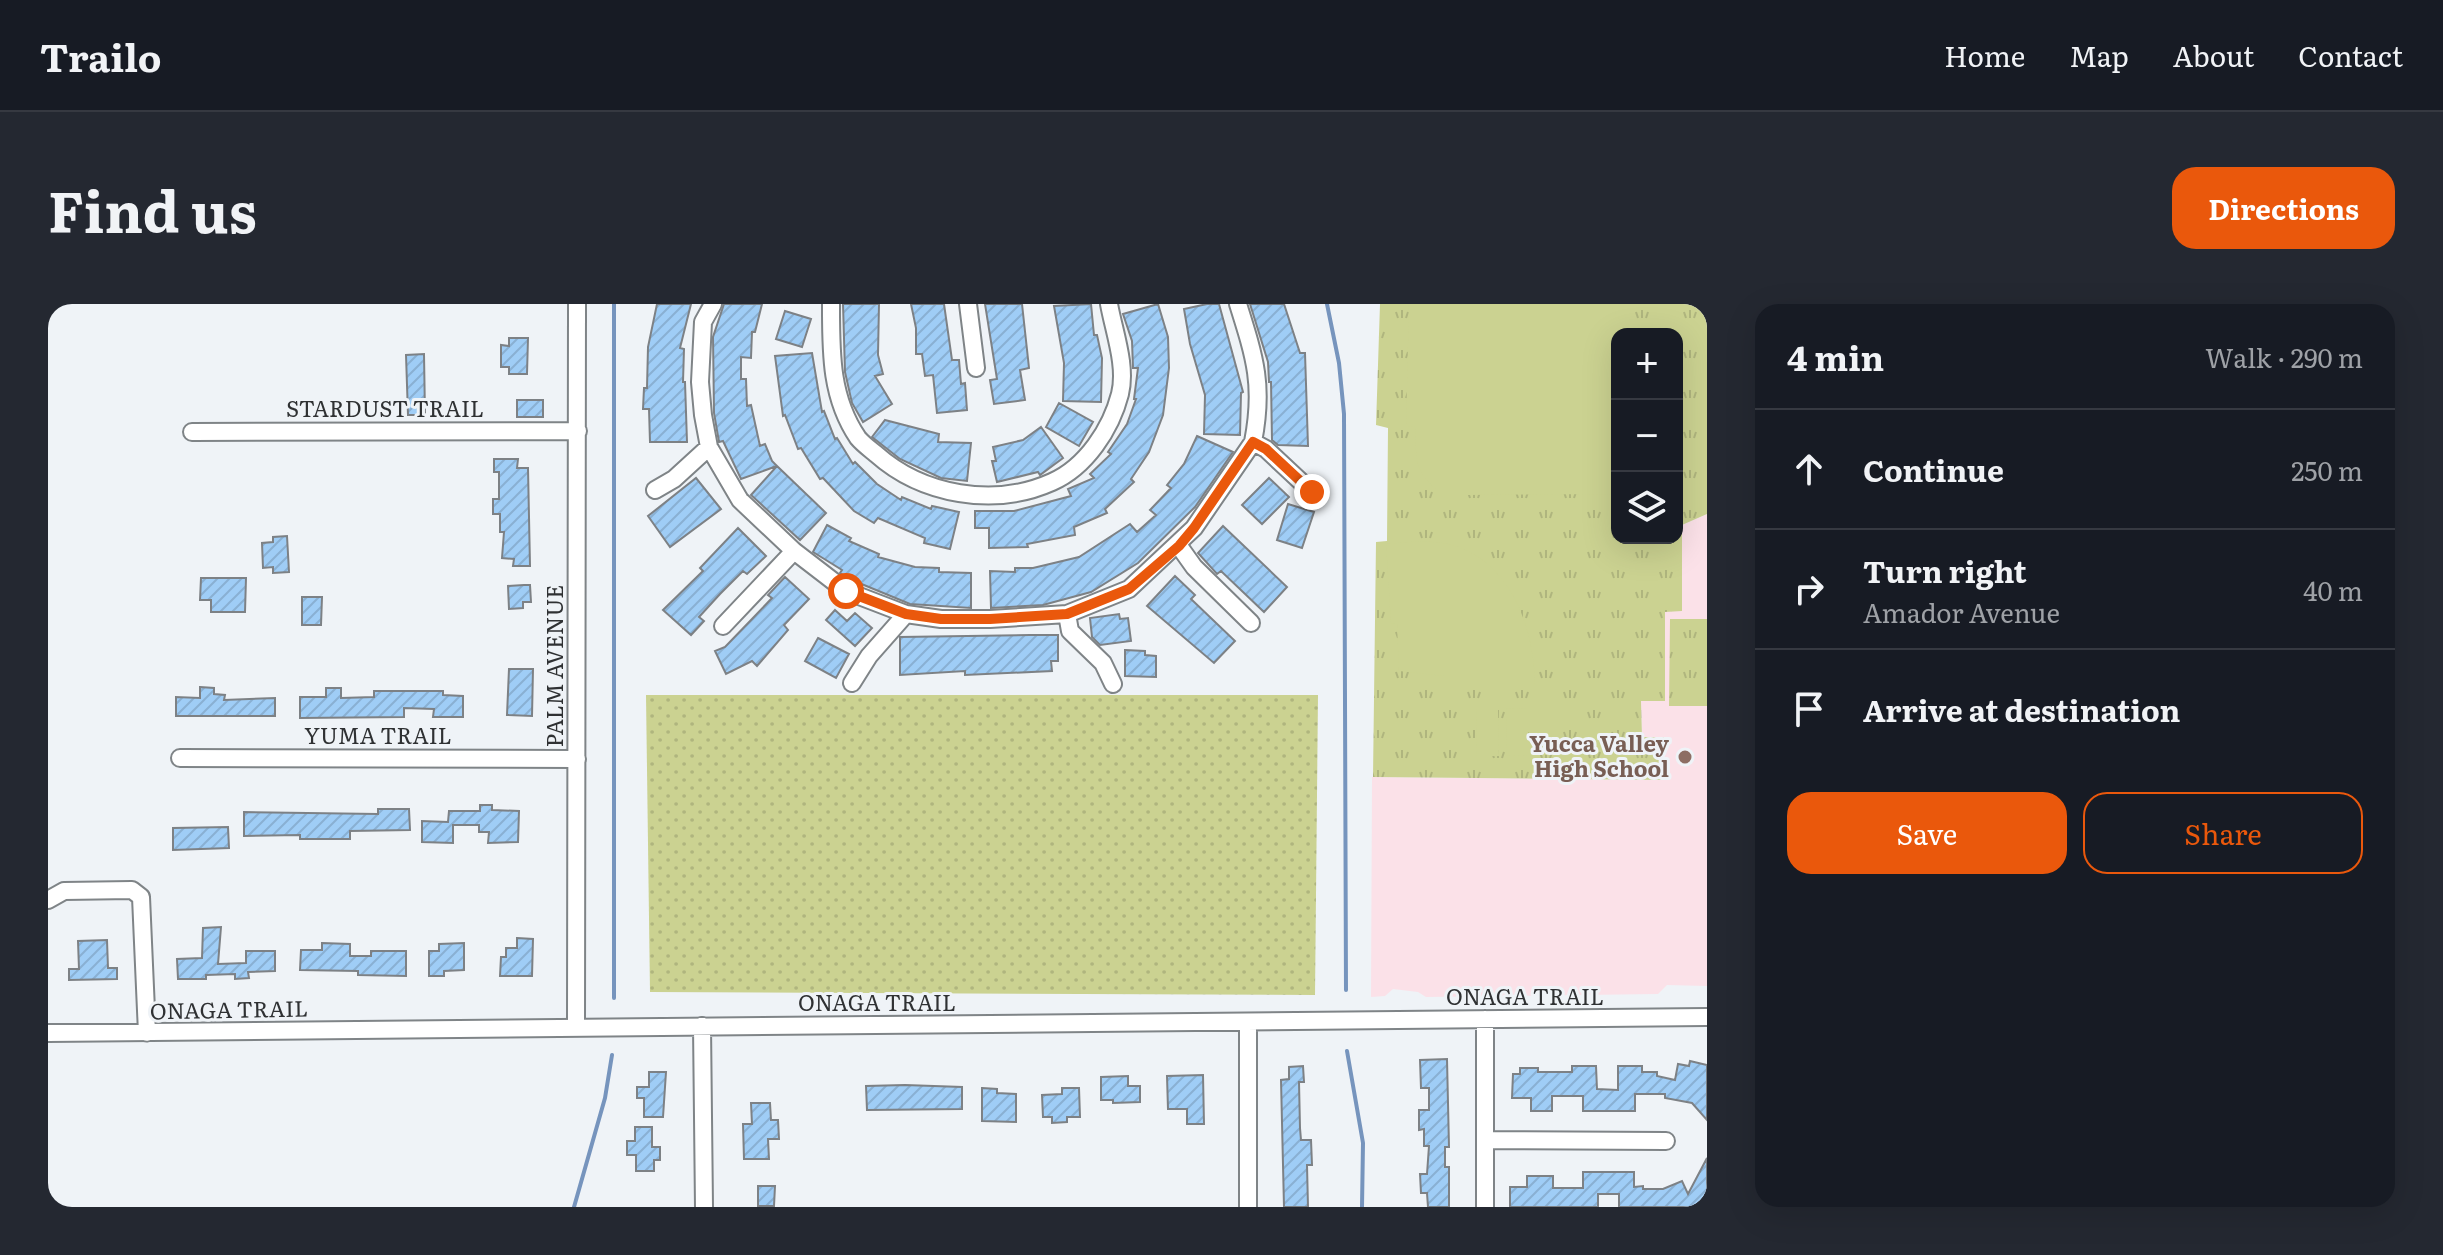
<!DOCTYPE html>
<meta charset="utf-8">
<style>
body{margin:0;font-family:Literata,serif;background:#242831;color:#f1f3f6}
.controls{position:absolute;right:24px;top:24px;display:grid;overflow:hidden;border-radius:16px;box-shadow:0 8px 32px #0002}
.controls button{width:72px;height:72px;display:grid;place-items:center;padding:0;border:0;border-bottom:2px solid #363941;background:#171b24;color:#f1f3f6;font:40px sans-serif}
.stop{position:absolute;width:24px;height:24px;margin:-18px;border:6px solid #ea580c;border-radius:50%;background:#fff}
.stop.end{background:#ea580c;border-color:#fff;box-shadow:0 2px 8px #0008}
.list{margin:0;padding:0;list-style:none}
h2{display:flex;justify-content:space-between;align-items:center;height:104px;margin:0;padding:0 32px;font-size:34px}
h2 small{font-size:26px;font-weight:400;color:#9ea1a6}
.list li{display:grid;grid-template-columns:52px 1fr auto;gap:24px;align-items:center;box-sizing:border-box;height:120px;padding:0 32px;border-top:2px solid #363941}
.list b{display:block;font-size:30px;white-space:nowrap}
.list p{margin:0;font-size:26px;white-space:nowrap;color:#9ea1a6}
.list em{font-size:26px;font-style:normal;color:#9ea1a6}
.actions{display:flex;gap:16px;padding:24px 32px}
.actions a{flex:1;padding:18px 0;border:2px solid #ea580c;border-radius:24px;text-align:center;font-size:28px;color:#ea580c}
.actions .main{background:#ea580c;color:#fff}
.icon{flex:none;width:44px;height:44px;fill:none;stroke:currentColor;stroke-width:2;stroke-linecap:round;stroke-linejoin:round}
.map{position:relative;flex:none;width:1659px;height:903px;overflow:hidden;border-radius:24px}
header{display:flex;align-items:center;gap:48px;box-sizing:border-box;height:112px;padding:0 40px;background:#171b24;border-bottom:2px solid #363941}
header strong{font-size:38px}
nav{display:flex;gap:44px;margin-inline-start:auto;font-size:28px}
.intro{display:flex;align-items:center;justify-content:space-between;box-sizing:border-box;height:192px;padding:0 48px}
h1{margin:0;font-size:56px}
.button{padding:20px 36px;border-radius:24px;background:#ea580c;color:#fff;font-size:28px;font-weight:700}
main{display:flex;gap:48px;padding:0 48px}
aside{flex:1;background:#171b24;border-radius:24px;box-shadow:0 8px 32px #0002}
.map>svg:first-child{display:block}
</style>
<header>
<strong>Trailo</strong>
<nav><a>Home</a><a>Map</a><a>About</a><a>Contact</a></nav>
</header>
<div class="intro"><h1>Find us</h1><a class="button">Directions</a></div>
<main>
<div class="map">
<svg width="1659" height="903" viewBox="0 0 1659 903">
<defs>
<pattern id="grass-dots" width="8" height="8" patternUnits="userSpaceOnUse" patternTransform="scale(2)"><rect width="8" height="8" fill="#cbd291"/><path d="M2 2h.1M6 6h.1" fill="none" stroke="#afb57e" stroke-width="1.8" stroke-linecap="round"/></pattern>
<pattern id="park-tufts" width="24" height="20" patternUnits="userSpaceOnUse" patternTransform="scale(2)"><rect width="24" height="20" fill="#cbd291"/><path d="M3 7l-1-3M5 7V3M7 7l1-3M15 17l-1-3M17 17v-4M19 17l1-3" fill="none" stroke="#afb57e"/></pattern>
<pattern id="building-hatch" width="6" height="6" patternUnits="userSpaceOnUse" patternTransform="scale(2)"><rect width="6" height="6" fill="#9fcdf6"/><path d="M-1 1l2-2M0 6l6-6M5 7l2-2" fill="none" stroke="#89b0d3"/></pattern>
</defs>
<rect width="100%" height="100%" fill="#eff3f7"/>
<path fill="#fbe1e8" d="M1659,210v472l-40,-1 -9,9 -232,3 -8,-5 -25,-3 -8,7 -14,1 1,-220 292,3 -1,-43 -21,1 -1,-37 24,-1v-89l17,-1v-85z"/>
<path fill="url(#grass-dots)" d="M598,391h672l-3,300 -665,-3z"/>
<path fill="url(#park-tufts)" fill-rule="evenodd" d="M1332,0h327v210l-25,11v86l-17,1v89h-24l1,36h22v43l-291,-3 3,-235 11,-1 1,-113 -12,-3zM1569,30h60v204h-60z
M1622,315h37v87h-38z"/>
<path fill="#cbd291" d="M1361,0h201l18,30h-11v160l-151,1v-6h-30c-24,-21 -19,-34 -21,-62l-9,-1z
M1373,237c10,1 21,1 31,4 60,17 82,84 83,139h-91v-8l-45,-5 -2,-47 -6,-1 -5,-79z
M1480,404v47l-21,1 -1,-47z
M1487,404h22v47h-22z
M1428,405h22l1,47h-22z"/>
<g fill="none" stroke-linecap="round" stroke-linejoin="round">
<path stroke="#7694bd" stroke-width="4" d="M1279,0l12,59 5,51 2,576
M566,694v-694
M1299,747l16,92 -1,64
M526,903l31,-109 7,-43"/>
</g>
<path fill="url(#building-hatch)" stroke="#7d8185" stroke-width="2" d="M609,0h34l-11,44 4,1 -1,33h2l2,60h-37l-1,-33h-6l1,-21h3l1,-41z
M676,0h38l-7,28h-3l-1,26 -10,-1v22h5l1,27 4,-1 9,41 5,-2 7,17 5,5 -36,13 -18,-38 -4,1 -5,-29 -1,-76z
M795,0h36l-1,51 5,19 -8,2 17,28 -29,18 -11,-19 -7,-31z
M863,0h33l8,56h7l2,24 4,-1 2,27 -30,3 -4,-38 -8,1 -3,-22h-6v-26z
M937,0h37l7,64 -9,2 5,30 -31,4 -4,-24 7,-1z
M1043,0l3,31h3l5,23 -1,44 -38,-1 1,-38 -10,-57z
M1110,0l10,33 1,31 -6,47 -14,37 -18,27 3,3 -29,27 2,4 -33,14 1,8 -48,9 1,3 -39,1v-20h-14v-17h39l57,-15 -3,-7 26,-11 -4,-4 21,-20 -3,-2 19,-28 9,-25h-2l4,-31h-5l-1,-27 -9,-27z
M1159,0h12l24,88 -2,1 -1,42 -36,-1 1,-39 -15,-51 -6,-35z
M1202,0h34l16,49h5l3,93 -30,-1 -6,-5 -1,-58h-2l-1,-20z
M737,7l26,8 -9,28 -26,-8z
M461,34h19l-1,36h-18v-7h-8v-22l8,1z
M764,49l10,59 2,-1 11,28 2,-1 16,26 2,-2 22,22 24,16 1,-3 29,12 1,-3 27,6 -9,37 -26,-6 1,-5 -47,-20 -4,5 -20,-12 -31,-33 -3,1 -19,-31 -3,1 -13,-34 -2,1 -8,-60z
M376,50l1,61h-17l-2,-60z
M469,96h26v17h-26z
M1011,99l34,19 -14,24 -33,-19z
M837,116l54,14 -1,8 33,1 -4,38 -26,-3 -41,-19 -28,-22z
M993,123l22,31 -23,17 -2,-3 -41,10 -5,-21h4l-3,-14 30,-7z
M1149,132l36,16 -38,55 -57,56 -47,29 -48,13 -52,3 -1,-37 25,1v-4h18l46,-11 51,-33 7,8 19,-17 -6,-5 21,-22 -4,-3 17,-21z
M446,155h24l-1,9h11l2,98h-17l1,-7 -12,-1 2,-26h-4v-18h-7v-15h6v-27h-5z
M729,162l49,47 -26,27 -49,-45z
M648,174l25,31 -51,38 -22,-31z
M1221,174l20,19 -27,27 -20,-19z
M1240,200l26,8 -12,36 -25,-8z
M779,221l24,13 -2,3 30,13 -1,3 37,10 24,1v4l32,1v35l-61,-4 -63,-26 -7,-5 2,-3 -29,-18z
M1175,222l64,61 -23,25 -43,-41 -4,3 -19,-21z
M690,224l28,28 -19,18 -4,-3 -23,23 -21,23 5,4 -13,14 -28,-25 40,-39 -3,-3z
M239,232l2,36 -16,1v-6l-10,1 -1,-25 11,-1v-5z
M1127,272l20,19 -4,4 44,42 -21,22 -67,-57z
M737,273l24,22 -25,26 4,5 -31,36 -5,-5 -26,13 -11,-23 10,-4 27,-28 20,-21 -4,-3z
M153,274h45l-1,34h-34v-12h-11z
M476,281h6l1,17h-8v6l-14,1 -1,-23z
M254,293h20l-1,28h-19z
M787,306l12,11 8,-8 17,15 -17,18 -29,-26z
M1071,310l1,5 8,-1 3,23 -31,4 -8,-8 -2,-19z
M982,331h28v26h-7l1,10 -87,4v-4l-65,4v-38z
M770,334l31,16 -13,24 -31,-17z
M1077,346l20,1v4l11,1v21l-31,-1z
M461,365h24l-1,47 -25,-1z
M152,383l14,1v6l11,1 -1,5 51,-2v18h-99v-19l24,1z
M278,384h15v10l33,-1v-6h69v4l20,1v21h-30l1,-8 -30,-1v9l-104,1v-21h26z
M432,501h12v5l27,1 -1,31 -30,1 1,-11h-10v-7h-26v18l-31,-1v-21l26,1 1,-11h31z
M330,505h31l1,21 -60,1v8h-50v-4l-56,1v-24l134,2z
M180,523l1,21 -56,2v-22z
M173,623l-3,37 28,-1v-12h29v20l-27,1 1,6 -14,1v-5l-29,1v4h-28l-1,-20 25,-1 1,-30z
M469,634l16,1 -1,37h-32l1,-19h5v-9h11z
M59,636l1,28h9v11l-48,1v-11h10l-1,-28z
M274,639l28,1v12h21v-5h35v25l-48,-1v-4l-58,-1 1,-20h21z
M416,639v27l-20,1v5h-15v-25h10v-7z
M1399,755l2,88h-4v20h4v40h-21l-1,-14h-6l-1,-19h7l2,-28h-5v-17l-5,1v-20h10v-22h-8l-1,-28z
M1642,757l17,4v55l-15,-17 -27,-5v-4h-30v17h-52v-15h-31v15h-21v-13h-19l1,-24h7v-6h18v4h34v-6h24l1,23 21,1v-24h24v6h15v4l18,4 3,-16 11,2z
M1255,762l1,16h-5l1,46 1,12h10l1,25h-5l1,42h-24l-3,-127 8,-1v-12z
M601,768h17l-3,45h-19v-19h-7v-11h12z
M1155,771l1,49h-17v-15h-19l-1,-33z
M1080,772v10h12v16l-27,1v-3h-12v-23z
M857,781l57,2v22l-95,1 -1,-24z
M934,784l15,1v4l19,1v28l-34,-1z
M1014,784h17l1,29h-13v5l-15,1v-6h-9l-1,-22 20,-1z
M703,799h19l1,17h7l1,19h-11l1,20h-25l-1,-35h9z
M587,823h17v20h8v13h-6v11h-18v-16h-9v-14h8z
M1659,854v49h-88v-13h-21v13h-88v-20h17v-11h26v12h30v-16h51v15l9,-1v3h20l19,-8 6,13z
M710,882h17l-1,20h-16z"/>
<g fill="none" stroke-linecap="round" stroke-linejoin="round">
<g stroke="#7f8487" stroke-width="20">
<path id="minor" d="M665,0l-10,18 -3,60 3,33 6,32 31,53 54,51 52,40 60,23 35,5h49l77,-5 62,-25 65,-61 59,-86
M783,0c0,47 -1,93 27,134 5,6 12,11 18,16 46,41 118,54 176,28 34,-15 59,-53 68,-88 7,-28 -6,-62 -11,-90
M920,0l8,64
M1190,0c17,54 26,82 15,138l13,7 46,43
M144,128l386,-1
M607,186l19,-11 35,-32
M1131,242l15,21 57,56
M1019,310l3,17 33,32 10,21
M675,322l71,-75
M804,379l17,-27 37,-42
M132,454l397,1
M0,596l16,-9 68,-1 9,7 6,136
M1437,715v188
M654,722l2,181
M528,724l1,-724
M0,729l1659,-16
M1437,836l181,1
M1200,903v-185"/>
</g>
<use href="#minor" stroke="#fff" stroke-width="16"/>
</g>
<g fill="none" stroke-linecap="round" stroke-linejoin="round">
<path stroke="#ea580c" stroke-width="10" d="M798,287l60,23 35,5h49l77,-5 62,-25 50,-43 15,-18 59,-86 13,7 46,43"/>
</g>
<circle fill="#8d6e63" stroke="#eff3f7" stroke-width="3" cx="1637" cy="453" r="8"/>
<g text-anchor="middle" stroke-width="6" stroke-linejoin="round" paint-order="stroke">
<g font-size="22" fill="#2f3133" stroke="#eff3f7">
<text x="337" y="113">STARDUST TRAIL</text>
<text transform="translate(507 362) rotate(-90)" y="8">PALM AVENUE</text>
<text x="330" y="440">YUMA TRAIL</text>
<text x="1477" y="701">ONAGA TRAIL</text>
<text x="829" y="707">ONAGA TRAIL</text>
<text transform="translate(181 706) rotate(-1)" y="8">ONAGA TRAIL</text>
</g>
<g font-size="22" font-weight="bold" fill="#785e54" stroke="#eff3f7" text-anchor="end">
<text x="1621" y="448">Yucca Valley<tspan x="1621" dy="25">High School</tspan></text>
</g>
</g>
</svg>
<div class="controls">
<button>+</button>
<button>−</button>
<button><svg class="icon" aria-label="layers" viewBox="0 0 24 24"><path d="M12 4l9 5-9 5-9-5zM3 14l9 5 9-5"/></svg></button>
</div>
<div class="stop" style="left:798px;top:287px"></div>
<div class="stop end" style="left:1264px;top:188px"></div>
</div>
<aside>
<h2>4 min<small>Walk · 290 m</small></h2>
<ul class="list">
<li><svg class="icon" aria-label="ahead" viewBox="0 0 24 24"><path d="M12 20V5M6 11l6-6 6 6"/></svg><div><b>Continue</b></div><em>250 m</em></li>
<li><svg class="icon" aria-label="right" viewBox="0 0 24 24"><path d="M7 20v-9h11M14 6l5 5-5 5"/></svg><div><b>Turn right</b><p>Amador Avenue</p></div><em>40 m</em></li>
<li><svg class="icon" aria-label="arrive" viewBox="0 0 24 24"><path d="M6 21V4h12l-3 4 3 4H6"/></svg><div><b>Arrive at destination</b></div></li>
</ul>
<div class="actions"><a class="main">Save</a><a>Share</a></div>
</aside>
</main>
